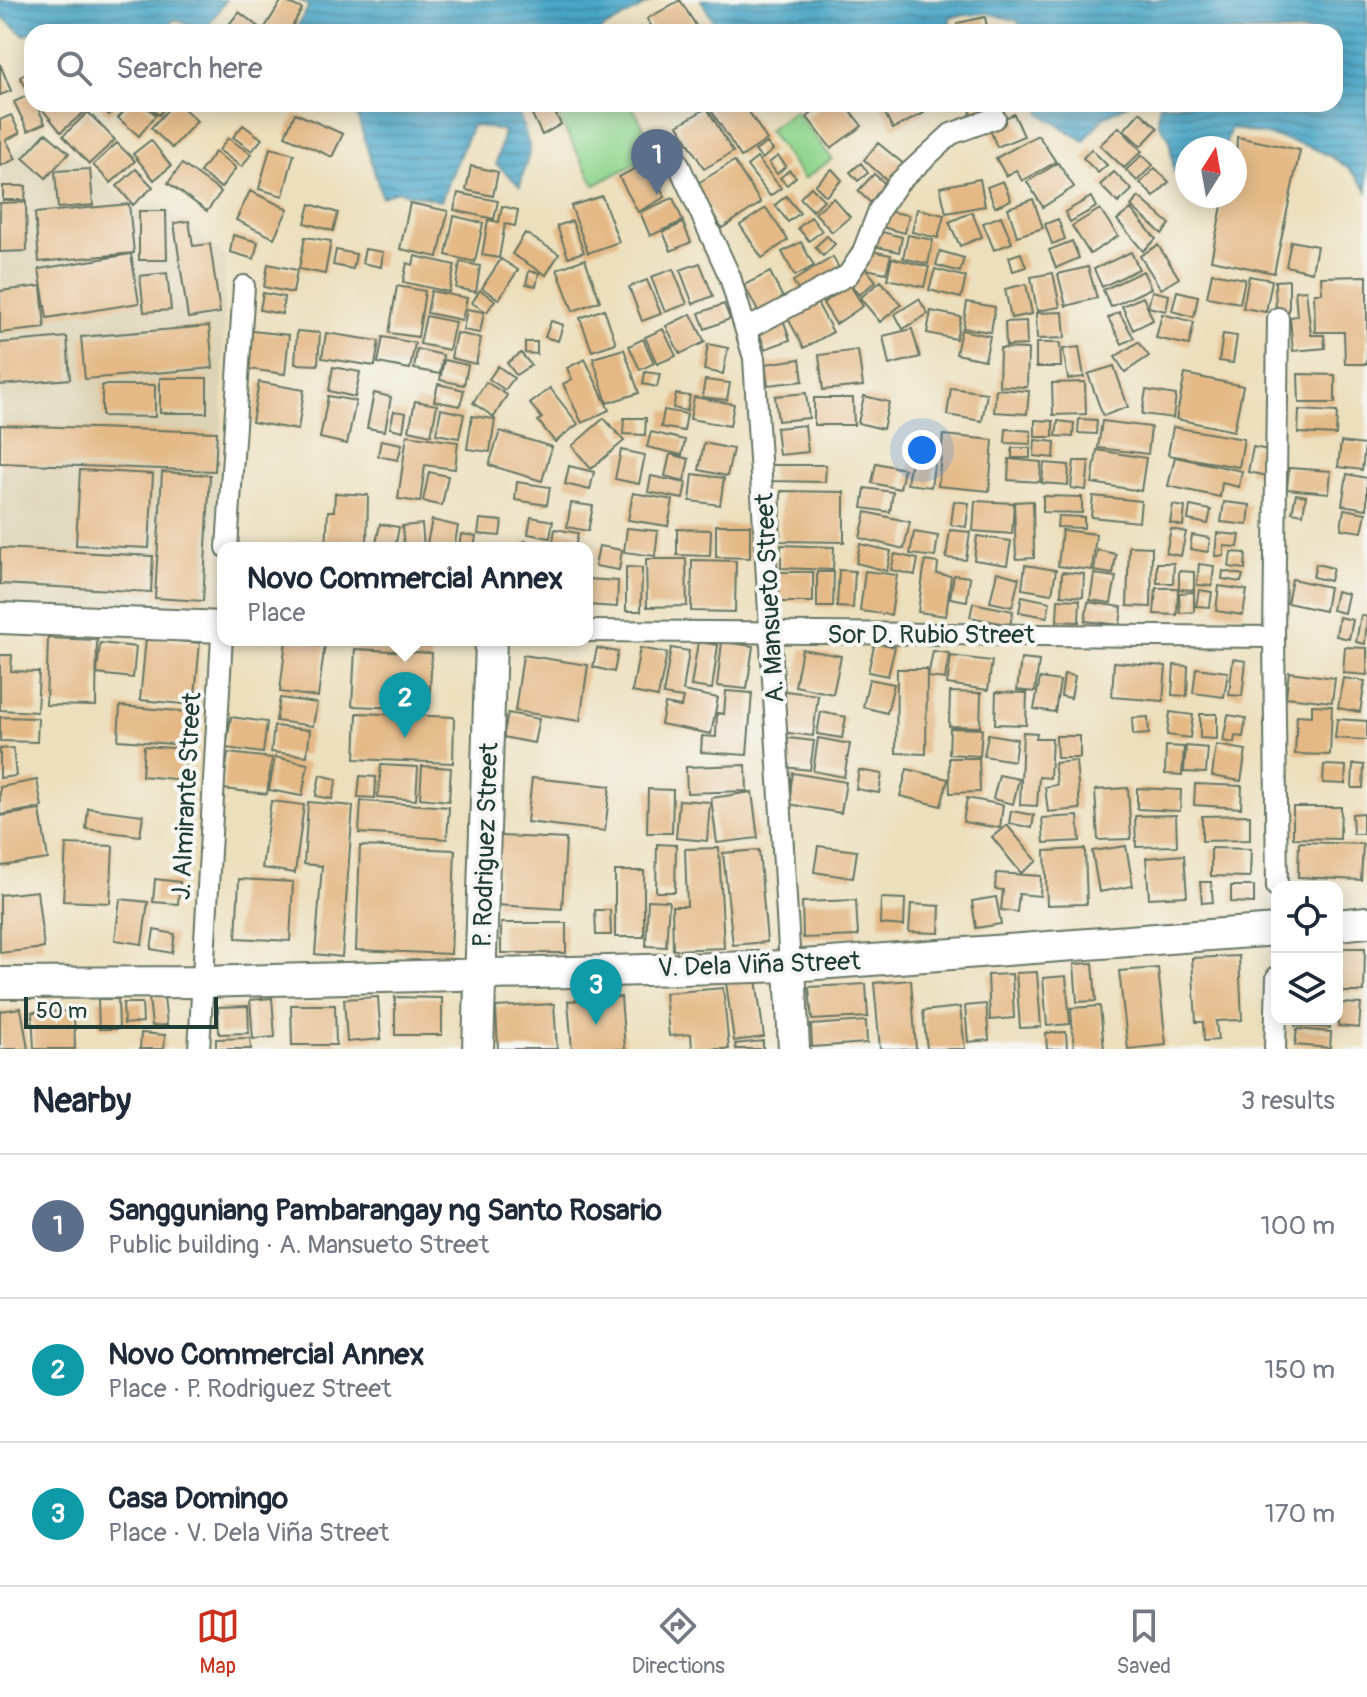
<!DOCTYPE html>
<meta charset="utf-8">
<style>
body{margin:0;font-family:Pangolin,sans-serif;background:#f6f6f7;color:#1f2937}
.controls{position:absolute;right:24px;bottom:24px;display:grid;overflow:hidden;border-radius:16px;box-shadow:0 4px 20px #0003}
.controls button{width:72px;height:72px;display:grid;place-items:center;padding:0;border:0;border-bottom:2px solid #e0e1e3;background:#fff;color:#1f2937;font:40px sans-serif}
.compass{position:absolute;left:1175px;top:136px;width:72px;height:72px;border-radius:50%;background:#fff;box-shadow:0 4px 20px #0003;rotate:11deg}
.scale{position:absolute;left:24px;bottom:20px;width:194px;box-sizing:border-box;padding-left:8px;border:4px solid #1f3d34;border-top:0;font-size:22px;line-height:28px;white-space:nowrap;color:#1f3d34;-webkit-text-stroke:6px #f6f6f2;paint-order:stroke}
.you{position:absolute;left:922px;top:450px;width:28px;height:28px;margin:-20px;border:6px solid #fff;border-radius:50%;background:#1a73e8;box-shadow:0 0 0 12px #1a73e833}
.badge{display:grid;place-items:center;width:52px;height:52px;border-radius:50%;background:#c8321e;color:#fff;font-size:26px;font-weight:700}
.pin{position:absolute;translate:-50% -66px;filter:drop-shadow(0 2px 4px #0008)}
.pin::after{content:'';position:absolute;top:42px;width:28px;height:24px;background:inherit;clip-path:polygon(0 0,100% 0,50% 100%)}
.popup{position:absolute;left:217px;top:542px;width:376px;height:104px;box-sizing:border-box;display:grid;place-content:center;border-radius:16px;background:#fff;filter:drop-shadow(0 2px 6px #0005);font-size:26px;white-space:nowrap;color:#747a83}
.popup b{font-size:30px;color:#1f2937}
.popup::after{content:'';position:absolute;left:50%;top:100%;margin-left:-16px;border:16px solid transparent;border-top-color:#fff}
.list{margin:0;padding:0;list-style:none}
h2{display:flex;justify-content:space-between;align-items:center;height:104px;margin:0;padding:0 32px;font-size:34px}
h2 small{font-size:26px;font-weight:400;color:#747a83}
.list li{display:grid;grid-template-columns:52px 1fr auto;gap:24px;align-items:center;box-sizing:border-box;height:144px;padding:0 32px;border-top:2px solid #e0e1e3}
.list b{display:block;font-size:30px;white-space:nowrap}
.list p{margin:0;font-size:26px;white-space:nowrap;color:#747a83}
.list em{font-size:26px;font-style:normal;color:#747a83}
.icon{flex:none;width:44px;height:44px;fill:none;stroke:currentColor;stroke-width:2;stroke-linecap:round;stroke-linejoin:round}
.map{position:relative;flex:none;width:1367px;height:1049px;overflow:hidden}
.search{position:absolute;background:#fff;box-shadow:0 4px 20px #0003;left:24px;right:24px;top:24px;height:88px;display:flex;align-items:center;gap:20px;box-sizing:border-box;padding:0 28px;border-radius:24px;color:#747a83;font-size:30px}
.sheet{height:536px;background:#fff}
nav{display:flex;justify-content:space-around;align-items:center;box-sizing:border-box;height:112px;border-top:2px solid #e0e1e3;background:#fff;font-size:22px;color:#747a83}
nav a{display:grid;justify-items:center;gap:4px}
nav .on{color:#c8321e}
.map>svg:first-child{display:block}
</style>
<div class="map">
<svg width="1367" height="1049" viewBox="0 0 1367 1049">
<defs>
<pattern id="water-rules" width="6" height="5" patternUnits="userSpaceOnUse" patternTransform="scale(2)"><rect width="6" height="5" fill="#48a6c7"/><path d="M0 2.5h6" fill="none" stroke="#3b88a2"/></pattern>
</defs>
<rect width="100%" height="100%" fill="#f6f6f2"/>
<filter id="ink" filterUnits="userSpaceOnUse"><feTurbulence type="fractalNoise" baseFrequency=".0125" numOctaves="2"/><feDisplacementMap in="SourceGraphic" scale="16" xChannelSelector="R" yChannelSelector="G"/><feConvolveMatrix kernelMatrix="1 2 1 2 8 2 1 2 1" color-interpolation-filters="sRGB"/></filter>
<filter id="wash" filterUnits="userSpaceOnUse"><feTurbulence type="fractalNoise" baseFrequency=".006" numOctaves="4" result="noise"/><feDisplacementMap in="SourceGraphic" scale="32" xChannelSelector="R" yChannelSelector="G"/><feGaussianBlur stdDeviation="1.8" result="paint"/><feColorMatrix in="noise" values="0 0 0 0 0 0 0 0 0 0 0 0 0 0 0 0 0 1.4 0 .05"/><feComposite in="paint" operator="in"/></filter>
<g filter="url(#wash)">
<rect width="100%" height="100%" fill="#ecdfbd"/>
<path fill="#dbd1b2" d="M40,125l98,86 17,-12 70,57 -3,170 -10,186 -212,-4v-441z"/>
<path fill="#8fd58e" stroke="#578961" stroke-width="2" d="M551,104h80l26,48 -62,33z
M795,110l37,49 -28,20 -36,-49z"/>
<path fill="url(#water-rules)" stroke="#34727e" stroke-width="2" d="M0,0h226l-22,32 -29,-13 -14,13h-129l-8,3 -24,-20z
M299,0h355l-56,32h-304l15,-26z
M701,0h666v191c-27,-46 -88,-53 -136,-63l-7,20h-37v27l-13,-3 -5,-34 -11,-15 1,-19h176v-72h-313l-4,-11 -31,-8 -37,4 -1,15h-72l-4,-4 -8,4h-145z
M326,104h190l14,45 -10,37 -24,-22 8,-33 -32,-6 -31,76 -44,-10 -15,6 -25,-82z
M1039,104h90l-25,13 -20,24 -43,-27z"/>
<g id="blocks">
<path fill="#e4b986" d="M282,0l20,9 -13,23h-20l-5,-3z
M680,0l20,32h-45l-8,-13z
M239,12l26,20h-42z
M985,17l3,15h-29l-2,-9z
M0,64l11,27 -11,4z
M32,70v20l-3,2 -9,-15z
M31,94l1,10h4l9,19 -17,8 -14,-29z
M46,104h42l2,3 -29,25 -20,-24z
M97,104h22l-10,11z
M131,104h12l13,11 -17,21 -21,-18z
M147,104h21l-9,11z
M173,104h6l18,17 -25,27 -21,-20z
M527,104h23l11,20 -19,11z
M707,104h37l23,36 -26,17z
M825,104h20l17,22 -31,22 -24,-31z
M880,104h39l5,9 -31,16z
M972,104h28l-1,8 -14,-2 -1,9 -14,-2z
M707,108l26,44 -29,17 -26,-44z
M88,112l27,28 -26,24 -26,-28z
M1140,112l18,16 -17,18 -17,-16z
M295,113l48,21 -11,23 -47,-21z
M1014,114l10,22 -27,11 -9,-22z
M11,115l9,18 -14,7 10,19 -16,7v-46z
M243,125l19,14 -10,12 -19,-14z
M1119,127l23,24 -18,17 -24,-23z
M46,133l23,20 -23,25 -23,-20z
M1038,135l18,27 -34,19 -6,-11 -10,6 -10,-18z
M1237,137l63,13 -26,123 -63,-13 13,-64h11z
M228,138l23,16 -9,13 -23,-17z
M151,140l20,26 -17,14 -21,-26z
M117,143l18,18 -24,22 -18,-18z
M767,143l6,7 -11,9 -7,-8z
M878,143l28,23 -15,18 -27,-24z
M270,148l24,6 -11,42 -24,-7z
M1091,149l16,16 -9,8 -15,-15z
M215,152l21,16 -15,20 -21,-16z
M1142,155l11,10 -16,16 -11,-11z
M778,156l8,10 -9,8 -8,-11z
M757,158l24,30 -11,8 -23,-30z
M734,161l27,42 -39,25 -27,-43z
M647,162l18,35 -27,15 -19,-35z
M861,163l7,10 -10,8 -8,-9z
M1058,163l16,24 -31,20 -16,-25z
M182,164l39,28 -14,19 -39,-28z
M471,166l27,6 -5,24 -27,-6z
M1155,168l14,14 -15,15 -14,-14z
M90,169l3,36 -35,3 -3,-37z
M136,169l17,18 -20,18 -16,-19z
M832,169l10,11 -16,16 -11,-11z
M789,170l7,7 -9,8 -7,-7z
M1114,172l18,18 -14,13 -18,-18z
M874,174l15,13 -17,17 -14,-13z
M980,179l5,27 -39,7 -6,-26z
M1003,181l8,19 -16,7 -8,-20z
M3,186h23l-1,14h-22z
M811,187l13,13 -11,11 -13,-13z
M250,191l38,18 -14,29 -38,-18z
M458,193l40,8 -4,18 -40,-9z
M602,196l17,46 -31,11 -17,-47z
M786,196l14,17 -12,9 -13,-17z
M1091,197l5,10 -26,15 -5,-10z
M1139,197l31,27 -8,10 -31,-28z
M673,198l10,23 -33,15 -10,-24z
M833,198l17,19 -18,15 -17,-19z
M1033,199l10,29 -26,8 -9,-28z
M26,202l1,49 -27,1v-49z
M410,203l38,8 -10,46 -38,-8z
M129,204l5,49 -95,9 -4,-49z
M310,204l28,9 -5,18 -28,-8z
M502,206l16,4 -3,16 -10,-2 -6,34 -17,-3 6,-35 11,2z
M766,208l22,32 -26,18 -22,-33z
M917,209l27,6 -6,23 -26,-6z
M1100,209l18,27 -28,18 -18,-28z
M1131,209l25,30 -13,12 -26,-31z
M139,211h27l1,49h-28z
M886,211l23,4 -4,18 -23,-6z
M972,212l10,25 -22,9 -11,-24z
M454,216l29,7 -8,39 -29,-7z
M1001,216l11,27 -18,7 -11,-27z
M811,217l11,14 -13,10 -11,-13z
M1058,219l7,20 -13,5 -7,-20z
M189,221l4,25 17,-2 10,69 -32,5 -14,-95z
M572,221l12,31 -16,5 -11,-31z
M683,223l8,19 -20,9 -8,-19z
M878,231l24,6 -3,15 -25,-6z
M525,233l34,21 -13,21 -34,-21z
M233,235l25,7 -4,17 -24,-7z
M908,235l25,5 -5,24 -25,-6z
M827,236l8,8 -12,12 -8,-9z
M305,237l26,4 -6,33 -26,-5z
M1072,241l7,17 -23,10 -7,-18z
M1291,241l26,5 -5,26 -26,-6z
M801,242l13,24 -19,10 -13,-24z
M1158,245l21,33 -18,11 -21,-33z
M365,249l18,3 -2,15 -19,-4z
M336,250l20,4 -3,15 -20,-4z
M871,251l20,4 -5,18 -20,-4z
M940,251l24,7 -4,14 -24,-7z
M1131,252l8,17 -37,18 -8,-18z
M1021,253l5,14 -13,4 -4,-14z
M131,254l8,49 -92,15 -8,-49z
M415,256l40,9 -6,27 -46,-10 4,-19 6,2z
M833,257l8,15 -40,23 -8,-14z
M892,258l37,9 -5,20 -37,-8z
M501,259l17,11 -19,29 -17,-11z
M585,259l15,42 -27,10 -16,-42z
M460,262l20,4 -4,26 -20,-4z
M700,263l13,33 -20,8 -13,-34z
M268,264l29,6 -4,23 -29,-6z
M1088,267l9,31 -31,8 -8,-32z
M673,269l14,35 -22,8 -14,-35z
M866,269l10,12 -17,14 -10,-13z
M935,269l31,8 -5,21 -32,-8z
M529,271l10,2 -3,13 -10,-2z
M1143,271l8,17 -40,19 -8,-17z
M770,272l16,32 -25,13 -17,-32z
M167,273l4,37 -27,2 -4,-36z
M1053,273l7,34 -23,4 -6,-34z
M1212,273l33,6 -5,24 -33,-6z
M1249,276l23,4 -6,32 -23,-4z
M1367,276v88h-22l-1,-32h-29l-1,-39h8l-1,-16z
M647,280l14,34 -19,7 -13,-34z
M1289,280v31l-13,1 -1,-31z
M881,281l20,24 -21,17 -20,-24z
M1026,284l6,30 -21,4 -6,-29z
M850,285l13,21 -27,18 -13,-21z
M41,286l4,42 -45,5v-42z
M397,286l28,5 -7,46 -29,-4z
M480,290l15,10 -8,12 -15,-9z
M1306,290l5,45h13l1,13 -32,3 -3,-34 7,-1 -2,-25z
M431,291l36,7 -5,22 -35,-7z
M1152,291l17,4 -3,16 -18,-4z
M1177,291l21,5 -4,21 -22,-6z
M263,293l21,4 -2,17 -22,-4z
M1143,297l10,23 -20,10 -11,-24z
M815,299l18,33 -29,16 -18,-33z
M919,299l9,15 -25,15 -8,-15z
M967,302l28,5 -4,25 -28,-4z
M724,304l6,15 -25,10 -6,-16z
M467,309l17,3 -4,21 -17,-3z
M604,309l12,34 -24,8 -12,-33z
M931,311l30,6 -5,22 -29,-6z
M1063,312l2,26 -28,1 -1,-26z
M1119,312l15,26 -12,6 -14,-26z
M691,314l14,28 -25,12 -14,-28z
M1162,314l32,8 -5,23 -33,-7z
M426,316l29,6 -6,28 -29,-6z
M783,319l7,21 -25,9 -7,-21z
M551,321l12,4 -5,16 -13,-4z
M1026,321l1,24 -21,1 -1,-24z
M209,326l4,42 -128,11 -4,-42z
M663,329l13,27 -19,8 -12,-27z
M912,329l8,28 -31,8 -6,-29z
M961,330l29,6 -5,24 -29,-6z
M252,331l37,4 -4,39 -37,-5z
M297,331l23,2 -2,32 -23,-1z
M326,333l53,8 -4,25 -53,-8z
M456,333l25,5 -5,26 -25,-6z
M1223,334l14,2 -4,27 -14,-2z
M67,337l3,42 -70,6v-42z
M383,337l32,6 -5,26 -32,-6z
M643,339l11,24 -14,7 -11,-24z
M525,342h12v12l-12,-1z
M1138,342l11,14 -24,16 -10,-15z
M1036,343h24l1,24h-25z
M708,344l20,4 -5,26 -19,-4z
M1079,347l5,30 -16,2 -5,-30z
M1000,348l28,1 -1,38 -28,-1z
M417,349l26,6 -3,19 -26,-5z
M624,349l15,44 -32,10 -14,-45z
M858,350l5,36 -40,4 -4,-35z
M521,353l10,12 -15,10 -9,-12z
M585,359l24,51 -27,13 -19,-39 9,-5 -5,-11z
M800,359l3,22 -35,4 -3,-21z
M444,360l24,5 -4,20 -24,-5z
M498,366l16,12 -9,12 -16,-11z
M1114,366l14,41 -25,9 -15,-42z
M333,367l27,5 -5,25 -26,-6z
M645,372l15,2 -3,13 -14,-3z
M1185,374l58,12 -9,45 -58,-12z
M1298,374l37,1v28h-36z
M160,378h47v35h-47z
M705,380l25,3 -3,17 -25,-3z
M259,382l45,8 -6,40 -46,-8z
M486,382l21,13 -13,22 -21,-14z
M1085,382l1,32 -33,1 -1,-32z
M438,384l26,6 -4,16 -26,-5z
M102,385h53v32l-53,-1z
M550,388l28,36 -23,18 -17,-21 4,-3 -12,-14z
M951,388l36,5 -5,28 -35,-6z
M996,389l33,2 -2,23 -33,-2z
M1146,390l30,5 -3,23 -31,-4z
M374,393l17,4 -6,34 -18,-3z
M806,393l3,25 -31,3 -3,-25z
M676,394l14,2 -3,15 -14,-3z
M328,396l28,5 -9,43 -27,-6z
M864,396l25,6 -6,27 -25,-6z
M694,397l40,7 -4,22 -40,-7z
M814,398h39l1,27h-40z
M415,401l22,4 -6,30 -22,-5z
M441,409l23,5 -5,24 -23,-4z
M664,410l23,4 -3,17 -23,-4z
M1299,410l38,2 -1,23 -38,-2z
M394,411l12,2 -3,18 -13,-3z
M472,416l23,3 -5,33 -23,-3z
M604,418l20,23 -33,28 -19,-23z
M624,418h22l-1,17 -22,-1z
M1079,419l18,1 -1,14 -18,-1z
M1035,420l18,1v16h-18z
M1058,421l16,2 -1,14 -17,-1z
M1102,421l49,6 -3,27 -50,-6z
M0,425l217,7 -2,39 -215,-8z
M805,425l3,27 -29,3 -3,-27z
M1173,427l71,12 -5,28 -71,-12z
M1006,429l25,2v13l-26,-1z
M500,431l52,16 -10,34 -53,-16z
M651,432l34,8 -3,15 -35,-8z
M407,435l51,7 -3,27 -30,-4 -5,37 -22,-3z
M943,435l50,5 -4,51 -51,-5z
M381,440l21,4 -4,16 -20,-4z
M1035,440l20,2 -1,16 -20,-2z
M1341,442l24,3 -3,25 -24,-3z
M704,443l29,6 -6,27 -28,-6z
M913,446l23,4 -5,37 -24,-3z
M1253,447l20,4 -5,25 -20,-4z
M1012,448h18v10h-18z
M621,450l24,5 -6,29 -24,-5z
M1097,450l49,8 -5,33 -49,-8z
M670,454l19,5 -5,22 -19,-5z
M1175,457l67,14 -3,16 -17,-4 -2,14 -52,-11z
M1009,459l32,3 -1,20 -32,-2z
M1074,461h15l-3,29 -15,-2z
M876,463l28,6 -4,20 -28,-6z
M1044,463l25,2 -1,20 -26,-2z
M771,465h55l-1,17 -54,-1z
M569,466l25,6 -4,18 -25,-6z
M1289,468l42,3 -2,22 -42,-4z
M80,470l73,4 -4,74 -73,-3z
M162,472l48,3 -7,126 -48,-3z
M429,472l19,4 -6,30 -19,-5z
M693,474l31,4 -4,27 -30,-4z
M1347,474l20,4v31l-25,-4z
M651,476l35,7 -3,16 -35,-7z
M517,482l33,5 -3,18 -32,-5z
M865,488l28,4 -3,20 -28,-4z
M781,491l63,1v50l-64,-1z
M335,493l33,2 -1,53h-41l2,-37h6z
M633,493l40,7 -5,26 -40,-6z
M1296,494l10,2 -3,18 -11,-2z
M1043,496l39,1v16l-39,-1z
M1093,496l48,5 -2,21 -48,-5z
M954,501l15,2 -3,24 -15,-2z
M975,501l39,2 -2,31 -39,-3z
M1033,501l1,57 -18,1 -2,-57z
M1224,502l26,3 -2,20 -27,-3z
M571,503l22,3 -5,25 -21,-4z
M1173,505l12,2 -2,19 -13,-3z
M1190,506l21,4 -3,14 -20,-4z
M1344,509l22,4 -4,19 -21,-3z
M866,512l44,10 -6,27 -44,-11z
M1058,516l26,1v11l-27,-1z
M531,517l22,4 -3,17 -22,-4z
M480,519l22,2 -2,15 -22,-2z
M432,520l26,6 -4,22h-28z
M380,524l19,3 -4,21h-20z
M422,524l2,24h-20l-2,-22z
M716,525h34v33l-34,-1z
M627,528l31,3 -3,25 -31,-4z
M555,529l23,4 -3,15h-23z
M677,529l34,1 -1,26 -33,-1z
M1171,529l15,3 -5,24 -15,-3z
M950,530l20,2 -4,28 -20,-2z
M1062,530l34,4 -4,36 -34,-4z
M914,532l24,4 -3,21 -25,-3z
M1217,533l23,2 -2,12 -14,-1v10h-9z
M461,534l15,2 -2,12h-15z
M1192,535l18,3 -2,14 -18,-3z
M977,536l34,5 -4,24 -33,-5z
M525,541l25,6v1h-27z
M860,544l31,7 -4,20 -31,-8z
M781,545l53,2 -1,23 -52,-2z
M599,546l23,4 -3,20 -24,-4z
M1129,546l23,1 -1,60 -24,-1z
M0,548l153,8 -2,36 -151,-8z
M1097,550l19,4 -3,20 -19,-3z
M1231,552l15,1 -1,16 -16,-2z
M895,554l23,5 -3,16 -24,-5z
M646,559h40l1,47 -40,1z
M692,560l44,1 -1,51 -44,-1z
M925,561l13,2 -1,11 14,2 -5,40 -28,-4z
M1157,563h17l-1,20h-16z
M1199,564l15,2 -2,20 -15,-1z
M1316,564l17,4 -3,13 -17,-4z
M1025,565l31,5 -4,24 -30,-5z
M626,567l16,1 -1,43h-15z
M839,570l16,1 -2,37 -16,-1z
M865,571l32,4 -6,40 -31,-4z
M1179,571l15,1v18l-15,-1z
M1223,571l20,4 -2,7 -19,-3z
M778,572h35v30h-35z
M817,572h17l-1,35h-16z
M997,572l22,6 -7,29 -22,-5z
M1062,572l22,2 -1,23 -22,-2z
M1094,574l22,3 -5,26 -21,-3z
M954,575l16,2 -3,24 -17,-3z
M587,579l31,2 -1,26 -30,-2z
M1292,579l37,8 -4,24 -38,-8z
M1219,586l28,4 -4,25 -27,-4z
M1156,588h22l-1,27 -23,-1z
M1199,590l13,2 -2,15 -14,-1z
M1336,591l12,3 -4,19 -12,-3z
M1194,592v20l-14,1 -1,-20z
M1022,596l28,6 -3,15 -28,-5z
M1058,599l22,1 -1,22 -22,-1z
M1088,602l34,5 -2,18 -35,-4z
M973,603l40,8 -3,14 -40,-8z
M1361,615l6,2 -2,27 -9,-2z
M1339,617l14,3 -4,19 -13,-3z
M48,638l49,2 -1,66 -50,-1z
M146,638l54,5 -6,62 -54,-5z
M286,640l39,3 -7,54 -38,-5z
M698,642l20,3 -6,44 -21,-3z
M722,642l31,4 -6,43 -30,-3z
M875,642l20,5 -7,29 -20,-4z
M100,643l36,4 -3,31 -36,-4z
M1345,647l22,1v27l-24,-2z
M597,648l21,4 -4,20 -21,-5z
M640,648l27,5 -9,44 -26,-5z
M671,648l18,3 -6,40 35,7 -7,36 -50,-10 4,-20 16,3 2,-9 -20,-3z
M355,649l77,4 -3,56 -77,-3z
M802,649l39,7 -8,38 -38,-8z
M933,651l16,2 -4,26 -17,-2z
M0,655h12l-1,16 28,1 -2,40 -37,-2z
M523,655l65,10 -8,56 -65,-10z
M951,656l41,5 -4,29 -41,-6z
M1021,659l18,2 -4,31 -18,-2z
M1233,659l13,2 -4,35 -13,-1z
M1114,662l52,4 -3,35 -51,-4z
M1174,665l14,1 -1,30 -15,-1z
M1196,668l32,4 -4,25 -31,-4z
M897,669h30l-1,85 -30,-1z
M1289,672l46,6 -3,24 -46,-5z
M1064,674l11,2 -4,22 -10,-2z
M1040,678l20,3 -5,31 -21,-3z
M1343,678l22,3 -5,31 -22,-4z
M869,679l25,5 -7,29 -24,-6z
M726,691l26,2 -5,62 -46,-3 1,-16 14,1 1,-24 7,1z
M785,691l33,4 -5,41 -33,-4z
M950,692l31,1 -1,34 -31,-1z
M996,692l31,1 -1,32 -31,-1z
M280,698l37,5 -4,23 -37,-5z
M1312,705l20,1 -2,49 -35,-1 2,-39 15,1z
M120,706l69,6 -2,33 -69,-5z
M821,712l25,5 -4,21 -25,-4z
M1170,712l23,3 -3,23 -23,-3z
M357,713l97,4 -1,46 -98,-4z
M508,713l31,6 -5,24 -31,-6z
M1200,714h17v25l-17,-1z
M1228,715l18,3 -3,19 -8,-1 -1,7 -11,-2z
M0,717l38,1 -1,24 -37,-1z
M231,717l36,5 -4,31 -37,-5z
M1148,717l1,17 -16,1 -1,-17z
M1337,719l30,2v19l-32,-2z
M274,726l36,4 -3,26 -36,-4z
M950,728l32,1 -2,27 -31,-2z
M1023,732l14,1 -1,5h16l-2,40 -11,-1 -2,29 -17,-1z
M988,734l29,5 -3,22 -30,-5z
M1056,736h24v22h-23z
M788,738l26,3 -4,29 -26,-3z
M818,738l32,6 -6,33 -31,-6z
M1216,745l30,5 -5,31 -29,-5z
M144,746l42,3 -2,31 -42,-4z
M1166,746l18,1 -2,28 -17,-1z
M1186,746l22,2 -2,25 -22,-1z
M13,748l3,28 -16,2v-29z
M228,753l44,5 -5,36 -44,-5z
M275,757l33,7 -6,32 -33,-6z
M949,758h30l1,34 -30,1z
M1076,761l4,48 -32,3 -3,-25 12,-2 -3,-22z
M1353,764l11,1 -1,23h-11z
M381,765l37,2 -2,33 -38,-3z
M746,765l1,26 -60,2 -1,-26z
M1324,765l22,1 -1,18 -22,-1z
M422,766l29,2 -2,33 -29,-3z
M907,769l41,10 -7,27 -41,-10z
M859,770l23,4 -3,19 -23,-4z
M793,773l53,9 -5,31 -53,-9z
M320,775l17,4 -5,20 -16,-3z
M999,775l20,4 -6,25 -20,-5z
M360,776l16,1 -1,21 -17,-1z
M532,778l78,8 -5,45 -78,-9z
M37,780l5,27 -42,8v-28z
M1195,784l47,2 -1,22 -47,-3z
M1128,788l3,51 -33,1 -3,-50z
M1137,788l44,2 -1,21 -43,-2z
M648,789l25,1 -1,43h-25z
M752,792l6,46 -41,5 -6,-45z
M967,798l36,7 -3,23 -37,-6z
M679,800l31,2 -3,39 -31,-3z
M271,801l33,4 -9,68 -33,-5z
M361,801l88,6 -2,32 -88,-6z
M308,802l45,4 -11,151 -27,-3 7,-88 -18,-2z
M1293,807h48l-1,32 -47,-1z
M88,808l55,7 -3,21 -54,-7z
M40,810l8,49 -47,7 -1,-50z
M1011,811l23,4 -2,13 -23,-5z
M1363,813v21h-10l-1,-20z
M1176,815l1,31 -41,1 -1,-31z
M1250,815v25l-48,1v-25z
M1078,816l2,25 -36,2 -2,-25z
M1007,825l30,36 -16,12 -29,-36z
M500,836l66,3 -4,70 -66,-4z
M1299,842l64,2 -2,36 -63,-3z
M66,844l47,2 -3,57 -47,-2z
M657,844l19,1 -1,47h-19z
M360,846l95,4 -4,104 -95,-4z
M818,846l39,5 -4,27 -39,-6z
M1126,846l7,40 -34,6 -7,-41z
M719,848l5,100 -51,2 -1,-44h15l-2,-57z
M1211,848l40,1 -1,28 -39,-1z
M1085,849l2,55 -40,1 -2,-54z
M759,850l8,92 -34,3 -10,-92z
M1184,855l3,41 -38,2 -3,-40z
M615,871h29v66h-29z
M996,873l45,3 -1,20 -21,-2 -2,18 -16,-2 2,-20 -8,-1z
M155,879l25,3 -2,22 -25,-2z
M239,879l54,3 -3,59 -54,-3z
M1200,882h11l2,20 -11,1z
M1231,886h23v17l-23,-1z
M37,891l7,57 -44,5v-58z
M996,897l5,27 -25,4 -4,-27z
M881,898l24,1 -1,27 -24,-2z
M120,899l28,3 -6,42 -27,-4z
M648,900l21,1 -3,46 -20,-1z
M856,900l2,36 -55,2 -1,-36z
M911,904l29,2 -1,27 -30,-1z
M595,910h15l1,25h-15z
M501,923h65v30h-65z
M154,930l21,4 -3,19 -21,-4z
M1340,948h25l-1,44h-25z
M1239,956l3,64 -26,1 2,19 -14,1 -1,-19h-7l-4,-64z
M1093,963l3,38 -19,1 -3,-38z
M1158,968l8,77 -38,4 -9,-78z
M1037,972l4,55 -21,1 -4,-55z
M1012,974l2,44 -24,2 -2,-45z
M1066,976l4,48 -23,2 -4,-48z
M756,979l8,58 -30,4 -8,-58z
M911,980l5,69h-36l-6,-66z
M866,984l2,33 -56,3 -3,-33z
M723,988l6,61h-37l-1,-15 -22,2 -4,-43z
M164,997l3,28 -15,1 -3,-28z
M378,997l3,42 -34,3 -3,-43z
M395,997l47,1v37h-47z
M621,997l4,52h-53l-4,-48z
M272,998l3,39 -22,2 -3,-39z
M98,999h20l1,30h-20z
M123,1003h19l1,19 -19,2z
M1339,1003l22,1 -2,24 -21,-2z
M554,1004l3,45h-59l-2,-42z
M986,1004l3,36 -21,2 -3,-36z
M291,1005h44l1,40h-44z
M248,1006l1,27 -30,1 -1,-27z
M1100,1006l4,43h-30l-3,-41z
M960,1007l5,42h-38l-4,-38z
M21,1008l7,41h-28v-38z
M74,1011l1,38h-41l-2,-37z
M1295,1019h35v9l-35,-2z
M866,1021l1,22 -55,4 -1,-22z
M1297,1029l34,3 -1,16 -35,-3z
M1066,1032l1,17h-20l-1,-16z
M141,1033l24,2 -1,14h-24z
M250,1038l1,11h-35v-10z
M763,1041v8h-27l-1,-5z"/>
</g>
</g>
<g filter="url(#ink)">
<use href="#blocks" fill-opacity="0" stroke="#677664" stroke-width="2"/>
<g fill="none" stroke-linecap="round" stroke-linejoin="round">
<g stroke="#677664" stroke-width="24">
<path id="street" d="M677,161l53,116 24,81 36,608
M747,329l101,-54 14,-21 17,-44 19,-27 53,-49 44,-16
M227,548l17,-262
M587,631l687,6
M1277,887l-3,-250 4,-319
M199,1049l24,-431
M1275,1049l2,-72"/>
</g>
<g stroke="#677664" stroke-width="34">
<path id="secondary" d="M0,618l223,9
M1337,925l30,-3
M790,966l4,83
M0,983l201,-1 589,-16 487,-36
M478,1049l13,-409"/>
</g>
<use href="#street" stroke="#fff" stroke-width="20"/>
<use href="#secondary" stroke="#fff" stroke-width="30"/>
</g>
</g>
<g text-anchor="middle" stroke-width="8" stroke-linejoin="round" paint-order="stroke">
<g font-size="26" fill="#1f3d34" stroke="#f6f6f2">
<text transform="translate(769 598) rotate(-93)" y="9">A. Mansueto Street</text>
<text x="931" y="643">Sor D. Rubio Street</text>
<text transform="translate(186 796) rotate(-87)" y="9">J. Almirante Street</text>
<text transform="translate(485 845) rotate(-88)" y="9">P. Rodriguez Street</text>
<text transform="translate(759 964) rotate(-2)" y="9">V. Dela Viña Street</text>
</g>
</g>
</svg>
<div class="controls">
<button><svg class="icon" aria-label="locate" viewBox="0 0 24 24"><circle cx="12" cy="12" r="6"/><path d="M12 2v4M12 18v4M2 12h4M18 12h4"/></svg></button>
<button><svg class="icon" aria-label="layers" viewBox="0 0 24 24"><path d="M12 4l9 5-9 5-9-5zM3 14l9 5 9-5"/></svg></button>
</div>
<svg class="compass" viewBox="-18 -18 36 36"><path d="M0-13l5 13h-10z" fill="#e53935"/><path d="M0 13l5-13h-10z" fill="#747a83"/></svg>
<div class="scale">50 m</div>
<div class="you"></div>
<div class="pin badge" style="left:657px;top:195px;background:#5c6f8a">1</div>
<div class="pin badge" style="left:405px;top:738px;background:#0f9aa8">2</div>
<div class="popup"><b>Novo Commercial Annex</b>Place</div>
<div class="pin badge" style="left:596px;top:1025px;background:#0f9aa8">3</div>
<div class="search"><svg class="icon" aria-label="search" viewBox="0 0 24 24"><circle cx="10" cy="10" r="6"/><path d="M15 15l6 6"/></svg>Search here</div>
</div>
<section class="sheet">
<h2>Nearby<small>3 results</small></h2>
<ul class="list">
<li><span class="badge" style="background:#5c6f8a">1</span><div><b>Sangguniang Pambarangay ng Santo Rosario</b><p>Public building · A. Mansueto Street</p></div><em>100 m</em></li>
<li><span class="badge" style="background:#0f9aa8">2</span><div><b>Novo Commercial Annex</b><p>Place · P. Rodriguez Street</p></div><em>150 m</em></li>
<li><span class="badge" style="background:#0f9aa8">3</span><div><b>Casa Domingo</b><p>Place · V. Dela Viña Street</p></div><em>170 m</em></li>
</ul>
</section>
<nav>
<a class="on"><svg class="icon" aria-label="map" viewBox="0 0 24 24"><path d="M3 6l6-2 6 2 6-2v14l-6 2-6-2-6 2zM9 4v14M15 6v14"/></svg>Map</a>
<a><svg class="icon" aria-label="directions" viewBox="0 0 24 24"><path d="M12 3l9 9-9 9-9-9zM9 14v-3h6M13 9l2 2-2 2"/></svg>Directions</a>
<a><svg class="icon" aria-label="saved" viewBox="0 0 24 24"><path d="M7 4h10v16l-5-4-5 4z"/></svg>Saved</a>
</nav>
